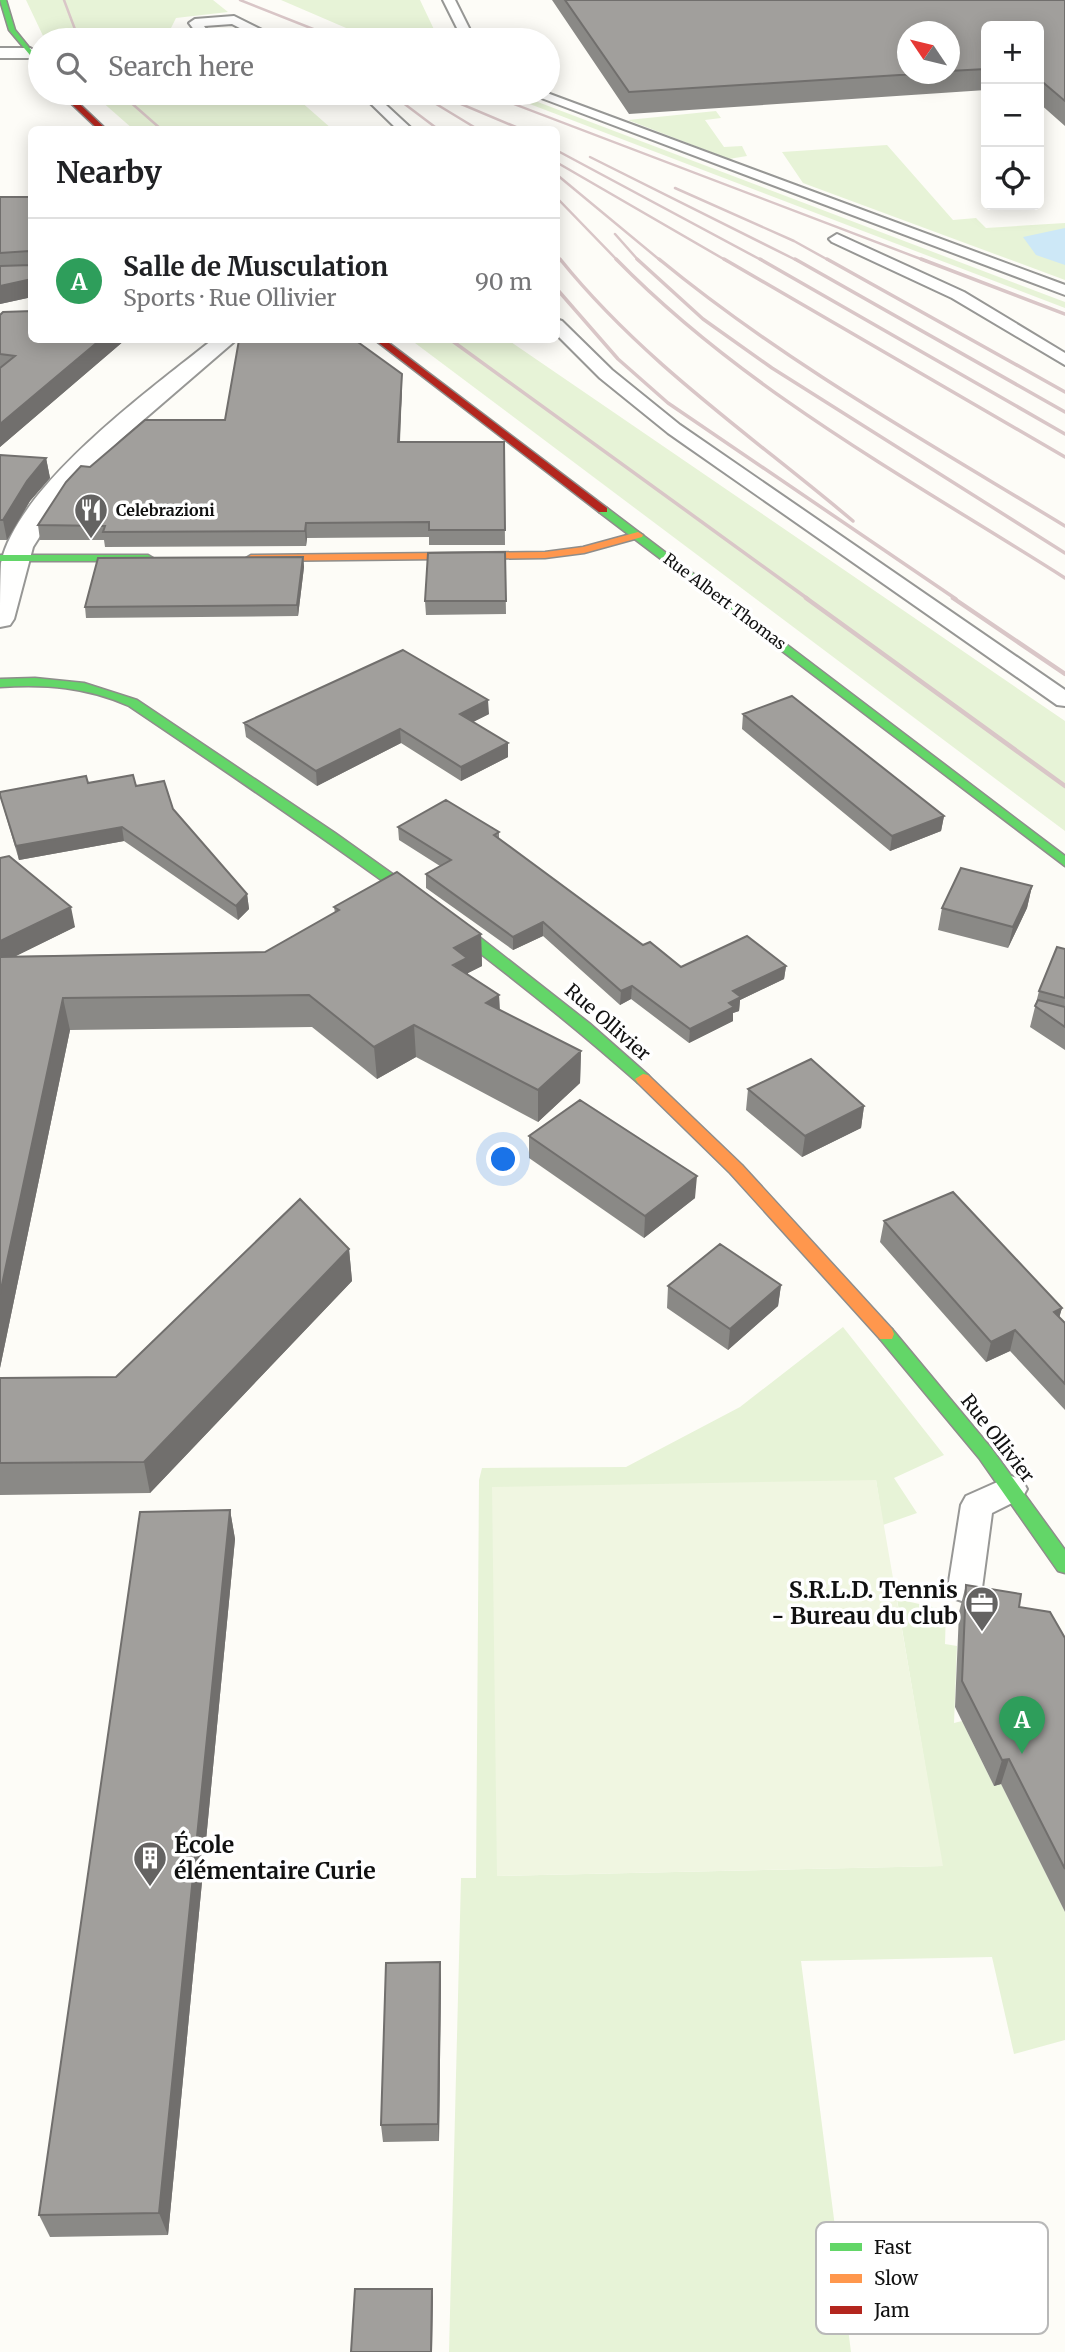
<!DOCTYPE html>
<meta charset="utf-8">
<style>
body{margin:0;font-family:Merriweather,serif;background:#f2f2f2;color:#202124}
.controls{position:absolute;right:21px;top:21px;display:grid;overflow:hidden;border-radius:10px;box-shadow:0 4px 18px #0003}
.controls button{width:63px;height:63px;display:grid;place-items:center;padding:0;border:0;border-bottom:2px solid #e0e0e0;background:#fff;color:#202124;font:35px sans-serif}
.compass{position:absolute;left:897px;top:21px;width:63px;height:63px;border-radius:50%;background:#fff;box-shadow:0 4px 18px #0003;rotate:305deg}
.you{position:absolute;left:504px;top:1160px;width:24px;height:24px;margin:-18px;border:5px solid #fff;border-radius:50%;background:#1a73e8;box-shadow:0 0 0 10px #1a73e833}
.badge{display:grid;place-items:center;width:46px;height:46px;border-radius:50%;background:#646362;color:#fff;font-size:23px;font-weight:700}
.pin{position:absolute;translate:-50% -58px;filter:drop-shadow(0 2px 4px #0008)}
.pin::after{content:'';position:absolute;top:37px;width:24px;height:21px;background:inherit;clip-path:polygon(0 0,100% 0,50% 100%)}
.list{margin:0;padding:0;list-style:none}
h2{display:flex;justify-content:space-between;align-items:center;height:91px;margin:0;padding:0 28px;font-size:30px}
h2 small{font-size:23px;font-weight:400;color:#757577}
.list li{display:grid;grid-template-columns:46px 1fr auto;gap:21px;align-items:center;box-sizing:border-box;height:126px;padding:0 28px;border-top:2px solid #e0e0e0}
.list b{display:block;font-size:26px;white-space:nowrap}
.list p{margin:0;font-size:23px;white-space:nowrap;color:#757577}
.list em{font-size:23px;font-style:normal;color:#757577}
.icon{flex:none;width:38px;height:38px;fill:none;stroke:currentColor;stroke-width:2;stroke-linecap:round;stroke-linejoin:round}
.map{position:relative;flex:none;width:1065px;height:2352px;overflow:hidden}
.search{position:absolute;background:#fff;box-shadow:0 4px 18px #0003;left:28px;top:28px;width:532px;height:77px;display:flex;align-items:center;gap:18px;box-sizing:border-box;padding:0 24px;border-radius:38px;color:#757577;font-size:26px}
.panel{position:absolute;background:#fff;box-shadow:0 4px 18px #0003;left:28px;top:126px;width:532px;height:217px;border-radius:10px}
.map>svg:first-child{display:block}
</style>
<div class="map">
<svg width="1065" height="2352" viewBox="0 0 1065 2352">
<rect width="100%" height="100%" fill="#fdfcf7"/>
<path fill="#e7f3d7" d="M26,0h187l15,12 -52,6 -6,12 19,10h-144z
M281,0h139l19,40h-65z
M92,93h199l41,36h-199z
M501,93h13l551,209v6z
M716,111l5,7 -16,2 19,27 18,-1 5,10 -18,3 -101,-39z
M887,145l66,75 23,-2 10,10 79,-5v57l-262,-97 -21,-31z
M411,340h97l557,381v110z
M843,1327l101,128 -50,23 23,35 -34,12 -7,-45 -379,396 445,-10 -45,-267 49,11 -1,34 12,2 -3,77 8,-2 32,65 7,-2 64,128v128l-51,14 -22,-97 -191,4 50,391h-402l12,-474h15l3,-398 3,-12 144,-1 114,-60z"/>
<path fill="#f0f6e1" d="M876,1480l67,386 -446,10 -5,-389z"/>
<path fill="#cde8f7" d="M1065,228v37l-29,-10 -13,-18z"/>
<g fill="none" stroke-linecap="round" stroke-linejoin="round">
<g stroke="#979795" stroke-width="4">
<path id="lane" d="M443,0h12l20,40h-12z
M234,16l42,21 2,3h-15l-31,-16 -28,2 5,7 23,7 -31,-1 -12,-16 6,-4z
M360,93h13l40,37h-15z
M528,93h19l518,192v10z
M837,234l127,58 101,61v12l-113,-67 -120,-56 -3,-3z
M556,319l6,2 50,49 68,55 385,265v16l-8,-1 -389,-272 -68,-55 -44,-44z
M1011,1476l11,4 5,9 -5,9 -30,15 -10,75 -5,10 -12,4 -12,-4 -5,-10 13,-83 5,-9z"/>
</g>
<g stroke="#979795" stroke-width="4">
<path id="street" d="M0,48h30l9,5 -9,5h-30z
M212,340h24l-116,100 -54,55 -33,52 -19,72 -4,6 -10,2c0,-20 0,-44 1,-64 17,-78 150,-174 211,-223z"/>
</g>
<g stroke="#8e8d8b" stroke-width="3">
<path id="fast" d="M0,0h6l9,30 25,31v6l-31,-37z
M599,508h8l458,348v10l-466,-354z
M0,555h148l5,3 -5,3h-148z
M35,678l49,5 53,17 198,133 129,92 125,98 59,52 3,4 -3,4h-10c-159,-141 -334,-259 -509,-377 -42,-19 -83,-22 -129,-19v-8z
M886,1328l6,1 99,119 74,102v23l-7,-2 -79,-113 -99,-119 -2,-5 2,-5z"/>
</g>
<g stroke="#8e8d8b" stroke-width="3">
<path id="slow" d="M638,532l5,3 -1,2 -58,16 -39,5 -294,3 -5,-3 5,-3 294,-3 38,-5z
M643,1074l5,1 94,90 150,164 2,5 -2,5h-12l-150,-166 -92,-90 -3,-4z"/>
</g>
<g stroke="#8e8d8b" stroke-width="3">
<path id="jam" d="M60,93h8l39,37h-8z
M375,340h10l222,168v4h-8z"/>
</g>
<use href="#lane" fill="#fffffe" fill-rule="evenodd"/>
<use href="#street" fill="#fffffe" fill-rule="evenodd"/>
<use href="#fast" fill="#63d668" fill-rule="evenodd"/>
<use href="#slow" fill="#ff974d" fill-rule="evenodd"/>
<use href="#jam" fill="#b3261e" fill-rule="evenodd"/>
<path stroke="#d9c6c7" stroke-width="2.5" d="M64,0l15,40
M240,0l101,40
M301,38l5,2
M120,93l42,37
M390,93l49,37
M418,93l61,37
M435,93l88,37
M485,93l441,168
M556,150l207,111
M590,157l208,104
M556,162l171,99
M556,174l105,87
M675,188l119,53 36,20
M556,197l62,64
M615,234l24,27
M556,255l5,6"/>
<path stroke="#d9c6c7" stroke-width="3.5" d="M560,259c83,103 192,177 293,262
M616,259c129,132 295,221 449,319
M637,259l66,60 69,49 293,185
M659,259c125,103 268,183 406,267
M724,259l341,198
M760,259l305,175
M795,259l270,153
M827,259l238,133
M921,259l144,55
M556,288l62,71 50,44 288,196
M451,340l357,259"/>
<path stroke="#d9c6c7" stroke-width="4.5" d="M806,598l259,188
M953,598l112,76"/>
</g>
<path fill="#8a8986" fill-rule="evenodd" d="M552,0h513v126l-26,-23v-77h-53v64l-357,24zM949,32v42h-42z
M0,197h32v100l-32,7z
M0,315l125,25 -125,107z
M402,374v14l-2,54h104l1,103h-76v-8l-122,1 -1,8 -201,1 -1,-7h-64l-2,-15 52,-58z
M0,455l46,3 4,20 -20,23 -23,39h-7z
M505,552l1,62 -80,1 -1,-14z
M303,557l1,10 -6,49 -212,2 -1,-11z
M489,714l-16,8 35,35 -47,24 -60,-38 -84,43 -71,-49 -2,-14z
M743,714l201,102 -3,15 -51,20 -148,-122z
M88,783l48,3 37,23 74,85 2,15 -11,11 -114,-79 -105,19 -19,-64z
M398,827l101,5v8l144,105 38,22 105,-1 -2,13 -44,21 -1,11 -6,2v8l-44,22 -58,-44 -11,6 -77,-69 -30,14 -87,-62v-14l14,-8 -41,-26z
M0,858l75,69 -60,29 250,-4 70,-39 -1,-6 147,27 1,32 -14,7v2l31,20 1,15 81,41 -1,32 -42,39 -122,-65 -39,22 -65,-52 -242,3 -70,338z
M1032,886l-5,22 -19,40 -70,-18 4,-22z
M1065,949v101l-35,-23 9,-36z
M748,1089l116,17 -3,22 -59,29 -56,-47z
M529,1136l166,62 -51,40 -115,-80z
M884,1221l178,87 -3,9 6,6v87l-55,-59 -24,11 -106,-120z
M349,1249l3,32 -202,212 -150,2v-117l116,-1z
M781,1285l-3,21 -50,44 -61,-42 1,-22z
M230,1510l5,29 -67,696 -118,2 -11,-22z
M966,1585l53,22 46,31v274l-64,-128 -7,2 -39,-79 4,-95z
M440,1962l1,18 -2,161 -56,1 -2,-17z"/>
<path fill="#716f6d" d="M32,279v18l-32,7v-18z
M100,340h25l-125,107v-23z
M402,374v14l-3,69 -1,-15z
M46,458l4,20 -20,23 -23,39 -4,-20 24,-39z
M306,523l1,15 -1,8 -1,-15z
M303,557l1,10 -6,49 -1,-11z
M488,700l1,14 -28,14 -1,-14z
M400,729l1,14 -84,43 -1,-15z
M508,743v14l-47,24v-14z
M944,816l-3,15 -51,20 2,-15z
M122,827l2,14 -105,19 -3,-14z
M1032,886l-5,22 -19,40 5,-21z
M247,894l2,15 -11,11 -2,-14z
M71,907l4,20 -75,37v-23z
M543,922v14l-30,14v-13z
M481,934l1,32 -14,7v16l-13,8 -1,-49z
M786,966l-2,13 -44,21 -1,11 -6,2v8l-44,22 1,-14 39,-26 4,-12z
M632,986l-1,13 -11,6 1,-14z
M499,995l1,32 -14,-24z
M63,998l7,32 -70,338v-74z
M414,1025l2,32 -39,22 -3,-32z
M581,1051l-1,32 -42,39v-32z
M864,1106l-3,22 -59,29 3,-21z
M697,1176l-2,22 -51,40 1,-22z
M349,1249l3,32 -202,212 -6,-31z
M781,1285l-3,21 -50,44 2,-21z
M1062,1308l-6,21 -2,-17z
M1015,1330l-5,21 -24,11 5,-20z
M230,1510l5,29 -67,696 -9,-22z
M1009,1759l-8,25 -7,2 8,-26z
M440,1962l1,18 -2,161 -1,-17z
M432,2289l1,8 -1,55h-1z"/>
<path fill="#a19f9c" stroke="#716f6d" stroke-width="2" d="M565,0h500v101l-26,-22v-53h-53v43l-37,2v-39h-42v42h8l-286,18z
M0,197h32v82l-32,7v-20l31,-1 -2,-14 -29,2z
M32,311v29h68l-100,84v-56l15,-12 -15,-2v-39l3,-3z
M239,340h116l47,34 -4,68h106l1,88h-76v-8l-123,1 -1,8 -202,1 2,-6 -67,-1 28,-43 15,-16 9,1 55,-47h80z
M0,455l46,3 -19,23 -24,39h-3z
M505,552l1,49h-81l3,-48z
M303,557l-6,48 -212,2 13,-49z
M403,650l85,50 -28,14 48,29 -47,24 -61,-38 -84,42 -72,-48z
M792,696l152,120 -52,20 -149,-122z
M133,775l3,11 28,-5 9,28 74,85 -11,12 -114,-79 -106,19 -16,-51v-3l86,-16 2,7z
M446,800l53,32 -5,3 149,110 7,-3 31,25 66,-31 39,30 -53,25 8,6 -12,6 5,4 -44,22 -58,-43 -11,5 -78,-69 -30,15 -87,-63 25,-14 -53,-33z
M9,856l62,51 -71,34v-83z
M961,868l71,18 -19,41 -71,-19z
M397,872l84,62 -27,14 13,10 -14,7 46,30 -13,8 95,48 -43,39 -124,-65 -40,22 -65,-52 -246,3 -63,296v-337l265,-5 74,-42 -5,-3z
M1057,947l8,2v49l-26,-7z
M1038,1000l27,7v20l-30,-21z
M811,1059l53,47 -59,30 -57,-47z
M580,1100l117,76 -52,40 -116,-80z
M953,1192l109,116 -8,4 11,11v61l-50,-54 -24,12 -107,-121z
M300,1199l49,50 -205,213 -144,1v-85l116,-1z
M720,1244l61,41 -51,44 -62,-43z
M230,1510l-71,703 -120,2 101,-703z
M966,1585l55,9 -2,13 31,5 15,26v231l-56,-110 -7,1 -40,-79z
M440,1962l-2,162 -57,1 5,-162z
M355,2289h77l-1,63h-80z"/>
<defs>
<g id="restaurant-pin" transform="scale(1.75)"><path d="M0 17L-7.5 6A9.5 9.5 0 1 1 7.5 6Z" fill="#646362" stroke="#fff"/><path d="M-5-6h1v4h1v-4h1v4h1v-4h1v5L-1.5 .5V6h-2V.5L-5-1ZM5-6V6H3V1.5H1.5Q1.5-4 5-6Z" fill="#fff"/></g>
<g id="office-pin" transform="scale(1.75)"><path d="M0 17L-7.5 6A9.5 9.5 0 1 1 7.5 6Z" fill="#646362" stroke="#fff"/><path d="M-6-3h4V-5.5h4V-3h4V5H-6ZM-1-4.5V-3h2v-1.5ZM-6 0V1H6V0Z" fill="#fff"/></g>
<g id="building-pin" transform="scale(1.75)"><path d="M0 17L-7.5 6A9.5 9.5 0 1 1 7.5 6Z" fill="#646362" stroke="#fff"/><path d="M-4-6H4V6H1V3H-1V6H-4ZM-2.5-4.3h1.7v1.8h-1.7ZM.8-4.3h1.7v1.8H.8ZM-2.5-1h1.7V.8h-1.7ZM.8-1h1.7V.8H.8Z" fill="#fff"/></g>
</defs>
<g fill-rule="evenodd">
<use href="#restaurant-pin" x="91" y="510"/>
<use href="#office-pin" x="982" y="1603"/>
<use href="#building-pin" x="150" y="1858"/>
</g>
<g text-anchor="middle" stroke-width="7" stroke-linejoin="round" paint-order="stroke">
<g font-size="16" font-weight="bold" fill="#111" stroke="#fff" text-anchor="start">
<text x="116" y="516">Celebrazioni</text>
</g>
<g font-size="16" fill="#111" stroke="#fff">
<text transform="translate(725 601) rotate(37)" y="6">Rue Albert Thomas</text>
</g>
<g font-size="19" fill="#111" stroke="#fff">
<text transform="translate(608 1022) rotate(41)" y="7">Rue Ollivier</text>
<text transform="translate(998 1438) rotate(52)" y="7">Rue Ollivier</text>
</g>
<g font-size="23" font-weight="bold" fill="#111" stroke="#fff" text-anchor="end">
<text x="958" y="1598">S.R.L.D. Tennis<tspan x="958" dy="26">- Bureau du club</tspan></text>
<text x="174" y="1853" text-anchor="start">École<tspan x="174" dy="26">élémentaire Curie</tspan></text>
</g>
</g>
<rect x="816" y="2222" width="232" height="112" rx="10" fill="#fff" stroke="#b8b8b8" stroke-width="2"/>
<rect x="830" y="2243" width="32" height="8" fill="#63d668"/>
<rect x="830" y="2274" width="32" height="9" fill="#ff974d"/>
<rect x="830" y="2306" width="32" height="8" fill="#b3261e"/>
<g font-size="19" fill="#111">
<text x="874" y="2254">Fast</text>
<text x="874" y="2285">Slow</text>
<text x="874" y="2317">Jam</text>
</g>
</svg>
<div class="controls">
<button>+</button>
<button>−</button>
<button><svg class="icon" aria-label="locate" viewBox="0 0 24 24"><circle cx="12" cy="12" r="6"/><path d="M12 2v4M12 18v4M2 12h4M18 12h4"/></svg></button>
</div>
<svg class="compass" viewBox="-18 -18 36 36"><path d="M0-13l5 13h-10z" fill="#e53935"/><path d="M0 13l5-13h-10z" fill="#757577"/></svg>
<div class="you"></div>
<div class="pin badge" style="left:1022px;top:1754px;background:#2e9e5b">A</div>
<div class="search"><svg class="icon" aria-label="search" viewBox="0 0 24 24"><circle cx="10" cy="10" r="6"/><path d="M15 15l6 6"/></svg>Search here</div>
<section class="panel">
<h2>Nearby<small></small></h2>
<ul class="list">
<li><span class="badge" style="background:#2e9e5b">A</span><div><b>Salle de Musculation</b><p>Sports · Rue Ollivier</p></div><em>90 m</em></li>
</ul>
</section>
</div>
